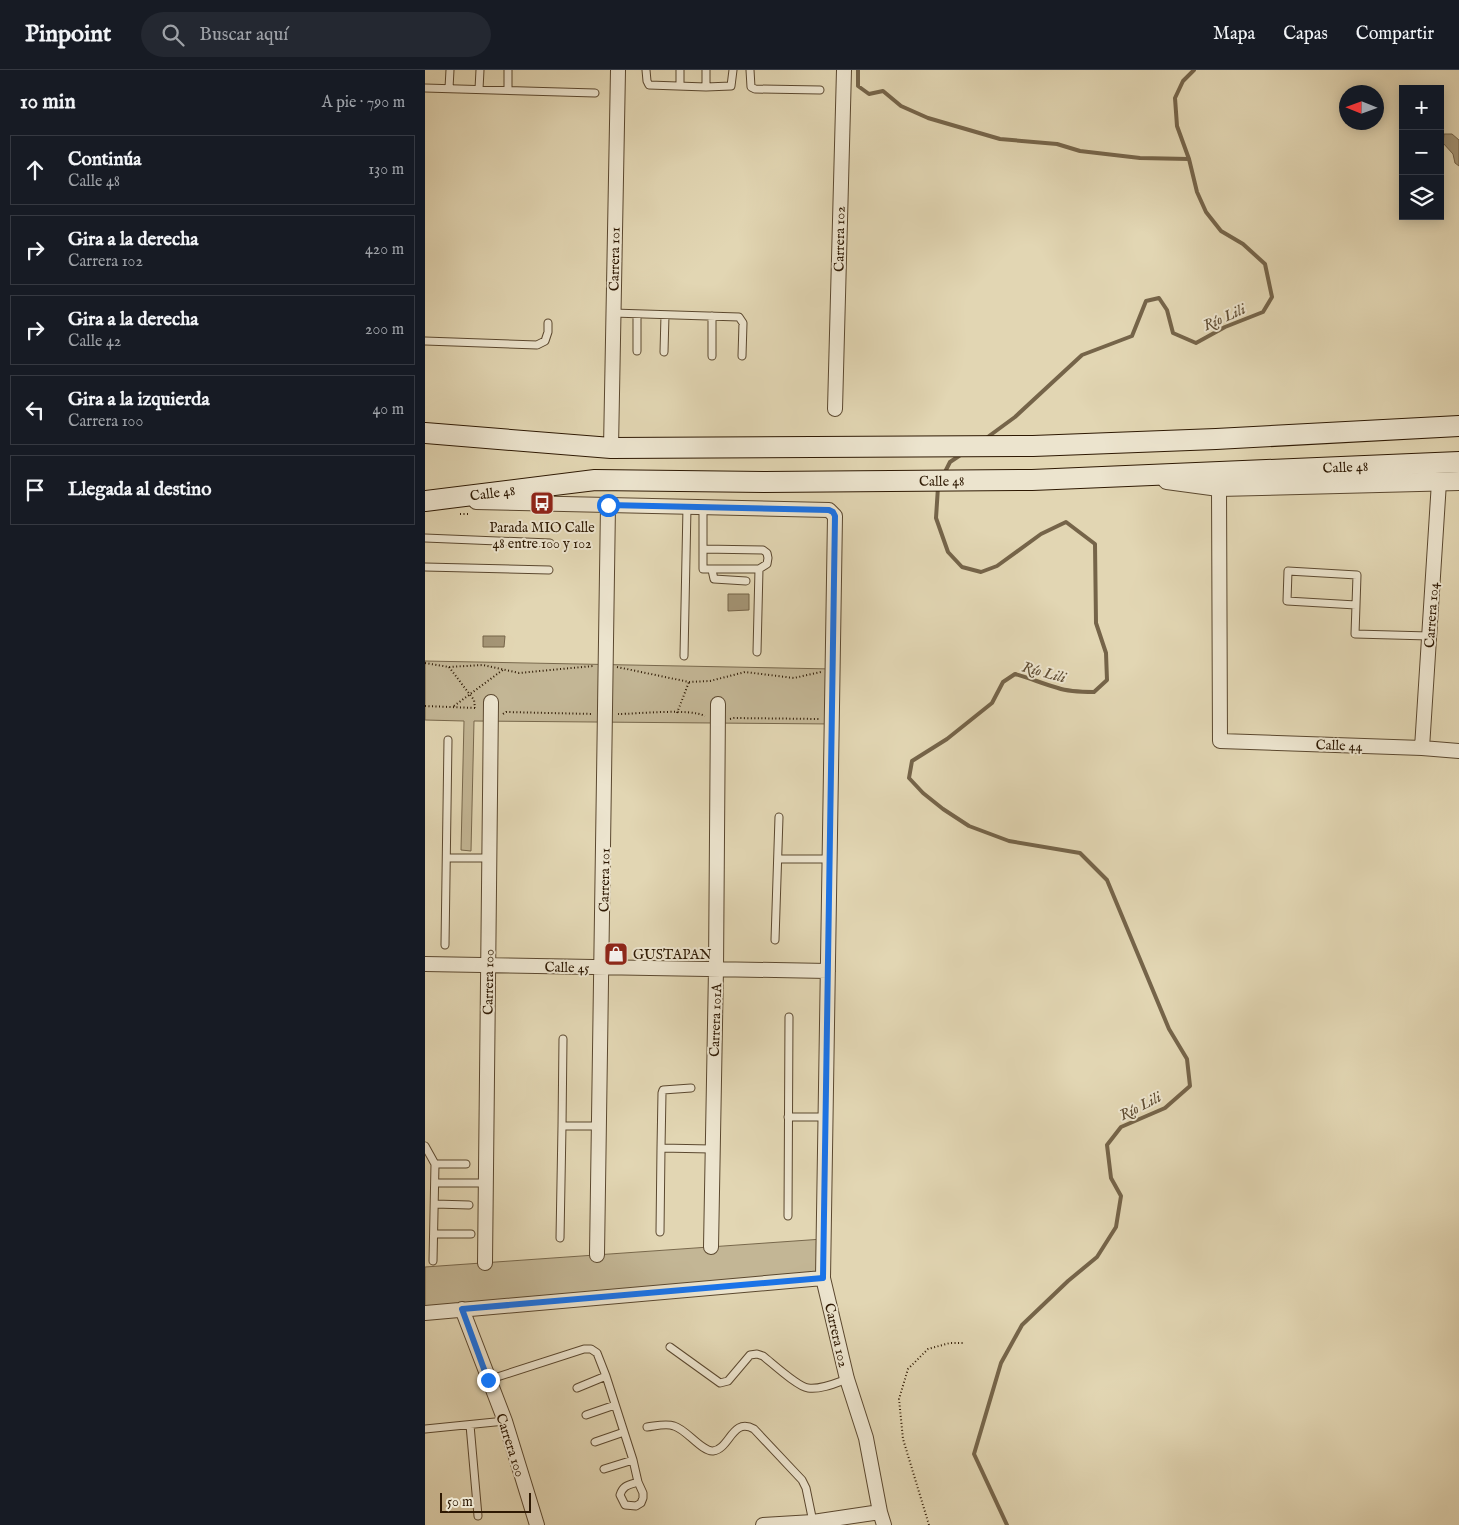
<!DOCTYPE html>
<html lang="es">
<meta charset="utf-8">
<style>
body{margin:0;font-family:"IM FELL English",serif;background:#242831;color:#f1f3f6}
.controls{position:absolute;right:15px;top:15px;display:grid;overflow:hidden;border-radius:0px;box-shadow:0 2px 12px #0003}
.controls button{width:45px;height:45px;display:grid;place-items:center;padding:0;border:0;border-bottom:1px solid #363941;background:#171b24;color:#f1f3f6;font:25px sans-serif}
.compass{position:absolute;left:914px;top:15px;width:45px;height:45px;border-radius:50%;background:#171b24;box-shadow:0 2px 12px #0003;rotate:271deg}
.scale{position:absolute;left:15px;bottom:12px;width:91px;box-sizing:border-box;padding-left:5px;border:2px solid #2e1903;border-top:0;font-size:14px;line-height:18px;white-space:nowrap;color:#2e1903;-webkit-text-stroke:4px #ece4ce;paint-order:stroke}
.stop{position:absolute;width:15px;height:15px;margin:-11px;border:4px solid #1a73e8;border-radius:50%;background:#fff}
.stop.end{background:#1a73e8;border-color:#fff;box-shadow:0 1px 5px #0008}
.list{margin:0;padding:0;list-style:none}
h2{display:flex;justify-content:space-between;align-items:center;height:65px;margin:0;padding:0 20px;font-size:21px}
h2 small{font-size:16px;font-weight:400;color:#9ea1a6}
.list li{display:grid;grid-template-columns:32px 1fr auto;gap:15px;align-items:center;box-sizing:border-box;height:70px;margin:0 10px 10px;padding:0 10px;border:1px solid #363941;border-radius:0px}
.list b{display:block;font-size:19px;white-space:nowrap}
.list p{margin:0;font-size:16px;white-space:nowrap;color:#9ea1a6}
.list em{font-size:16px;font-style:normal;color:#9ea1a6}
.icon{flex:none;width:28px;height:28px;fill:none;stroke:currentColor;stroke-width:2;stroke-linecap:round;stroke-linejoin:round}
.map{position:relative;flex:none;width:1034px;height:1455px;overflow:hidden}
header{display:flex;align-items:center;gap:30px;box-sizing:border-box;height:70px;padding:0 25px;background:#171b24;border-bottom:1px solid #363941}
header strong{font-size:24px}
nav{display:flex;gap:28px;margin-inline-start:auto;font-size:18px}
.search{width:350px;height:45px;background:#242831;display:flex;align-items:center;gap:12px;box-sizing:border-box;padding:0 18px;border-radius:28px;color:#9ea1a6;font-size:19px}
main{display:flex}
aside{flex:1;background:#171b24}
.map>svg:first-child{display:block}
</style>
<header>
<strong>Pinpoint</strong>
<div class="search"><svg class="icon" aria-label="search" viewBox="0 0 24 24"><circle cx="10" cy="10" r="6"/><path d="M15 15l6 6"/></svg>Buscar aquí</div>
<nav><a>Mapa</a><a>Capas</a><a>Compartir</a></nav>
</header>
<main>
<aside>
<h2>10 min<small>A pie · 790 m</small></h2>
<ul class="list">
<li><svg class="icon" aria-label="ahead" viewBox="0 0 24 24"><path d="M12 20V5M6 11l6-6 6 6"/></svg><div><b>Continúa</b><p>Calle 48</p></div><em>130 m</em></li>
<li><svg class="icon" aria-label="right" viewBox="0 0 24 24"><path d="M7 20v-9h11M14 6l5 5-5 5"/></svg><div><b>Gira a la derecha</b><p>Carrera 102</p></div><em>420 m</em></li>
<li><svg class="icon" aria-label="right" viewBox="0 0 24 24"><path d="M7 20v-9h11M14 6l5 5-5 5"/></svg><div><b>Gira a la derecha</b><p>Calle 42</p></div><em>200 m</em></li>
<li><svg class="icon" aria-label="left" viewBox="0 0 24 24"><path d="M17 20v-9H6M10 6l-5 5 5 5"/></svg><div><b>Gira a la izquierda</b><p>Carrera 100</p></div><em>40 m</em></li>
<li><svg class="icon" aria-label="arrive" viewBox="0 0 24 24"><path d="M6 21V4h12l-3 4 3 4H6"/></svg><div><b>Llegada al destino</b></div></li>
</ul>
</aside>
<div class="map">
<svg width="1034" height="1455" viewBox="0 0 1034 1455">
<rect width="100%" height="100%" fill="#e2d6b3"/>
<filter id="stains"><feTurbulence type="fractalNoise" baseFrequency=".004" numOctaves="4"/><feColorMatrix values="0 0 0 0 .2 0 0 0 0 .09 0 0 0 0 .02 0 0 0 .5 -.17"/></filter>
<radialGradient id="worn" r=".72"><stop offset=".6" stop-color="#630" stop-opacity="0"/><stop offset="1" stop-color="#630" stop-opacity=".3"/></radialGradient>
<path fill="#c3b695" stroke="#78684c" d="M0,591l408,8 -1,55 -358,-3 -3,130 -10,-1 3,-129 -39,-1z
M398,1169v39l-398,35v-46z"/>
<path fill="#a59677" stroke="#756449" d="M1019,64h8l7,6v26l-4,-3 -2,-9 -10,-11z
M303,524h21v16l-21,1z
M58,566h22l-1,11h-21z"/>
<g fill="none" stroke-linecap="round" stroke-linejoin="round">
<path stroke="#756449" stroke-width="4" d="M433,0v16l11,8 14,-3 18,15 27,12 72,21 57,5 23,7 60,7 49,1
M560,369l30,-22 67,-62 50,-19 14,-35 13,-3 8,12 6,23 23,10 29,-16 38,-15 9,-15 -7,-33 -22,-20 -22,-13 -15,-19 -9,-20 -8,-33 -12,-33 -2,-28 8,-17 11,-11
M519,404l6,-12 12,-8
M513,417l-2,31 12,34 14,15 19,5 16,-6 44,-32 25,-12 29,22 1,79 10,30 1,27 -13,12c-12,0 -25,0 -36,-4 -15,-4 -28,-10 -43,-14l-12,8 -11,21 -45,36 -35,22 -3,17 14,15 20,16 26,17 40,15 71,12 27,27 62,149 18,30 3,27 -25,22 -44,19 -14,18 4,33 10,18 -5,31 -19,30 -29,24 -46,44 -21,38 -27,91 33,71"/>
<g stroke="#5b482f" stroke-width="9">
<path id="service" d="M221,0l1,11 2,4 57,2 25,-1 2,-16
M325,0l1,17 4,2 65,1
M255,16v-16
M281,17v-17
M0,18l170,5
M24,18l1,-18
M54,19l1,-19
M83,20v-20
M188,243l126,4 4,6 -1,33
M212,244v37
M0,271l112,4 8,-4 3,-9v-9
M239,282l1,-37
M287,286v-40
M278,437v62h56
M0,468l125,5
M278,479l60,1 4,3 1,5 -1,6 -8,5 -2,83
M0,497l124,3
M287,500l2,9 32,2
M863,501l69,4 -1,30 -69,-4z
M931,535l-1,29 74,2
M259,586l3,-149
M22,788h42
M354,789h51
M350,870l4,-123
M20,875l3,-205
M138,969l-1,87h37
M266,1018l-28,2 -1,3 -1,55 50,1
M363,1047h37
M0,1076l10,18 -2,97
M10,1094h31
M11,1113h49
M10,1134l34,1
M363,1146l1,-199
M235,1162l1,-84
M9,1164h37
M135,1168l2,-112
M245,1277l50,36 8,-2 22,-26 7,-1 6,2c9,7 35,31 45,32 12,2 28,-5 39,-9
M63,1310l96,-31h7l6,4 9,23 27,84 5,22 5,11v5l-2,5 -5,3 -11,-1 -5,-10c3,-10 9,-10 18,-13
M152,1318l29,-12
M161,1345l29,-10
M45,1355l8,91
M222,1357c9,-1 19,-4 27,-1 12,3 28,26 39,25 17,-2 19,-34 41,-22l48,51 4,8 7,34
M0,1359l80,-8
M170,1372l29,-10
M179,1399l29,-9"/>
</g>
<g stroke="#5b482f" stroke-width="16">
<path id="minor" d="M410,339l9,-339
M186,378l7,-378
M794,417l1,254 202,7 37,3
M51,432l353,8 6,6 -12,762 24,101 19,59 14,74 4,13
M997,678l17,-266
M0,894l403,7
M286,1177l5,-278 2,-265
M172,1185l11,-750
M60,1193l6,-561
M37,1239l43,112 32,104
M0,1243l398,-35
M338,1455l50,-3 67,-10"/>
</g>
<g stroke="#5b482f" stroke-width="20">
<path id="tertiary" d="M742,410l52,7 240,-6"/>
</g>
<g stroke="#2e1903" stroke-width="22">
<g id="secondary">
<path d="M0,363l186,15 422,-2 183,-7 243,-13"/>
<path id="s1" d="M0,431l170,-21 169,2 268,-2 427,-18"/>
</g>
</g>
<path stroke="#2e1903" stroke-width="2" stroke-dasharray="1 2.5" stroke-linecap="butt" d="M35,444h10
M0,593l24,4 34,-2 36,8 74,-7
M24,597l25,33 1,8
M192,597l72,15 21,-1 35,-9 49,6 27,-6
M0,636l50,2 2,1
M29,636l50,-37
M252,643l12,-31
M78,644l3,-2 87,2
M193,644c19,0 72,-6 87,2
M305,649l4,-1 86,1
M504,1455l-26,-86 -4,-40 9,-30 20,-20 22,-6h15"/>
<use href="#service" stroke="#ece4ce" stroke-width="7"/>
<use href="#minor" stroke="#ece4ce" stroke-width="14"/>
<use href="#tertiary" stroke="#ece4ce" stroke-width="18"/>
<use href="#secondary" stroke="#ece4ce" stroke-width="20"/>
</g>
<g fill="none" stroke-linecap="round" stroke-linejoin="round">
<path stroke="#1a73e8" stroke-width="6" d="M63,1310l-26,-71 361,-31 12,-762 -2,-4 -4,-2 -221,-5"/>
</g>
<defs>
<g id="bus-square" transform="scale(1.25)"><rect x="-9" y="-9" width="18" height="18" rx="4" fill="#8f2418" stroke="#ece4ce"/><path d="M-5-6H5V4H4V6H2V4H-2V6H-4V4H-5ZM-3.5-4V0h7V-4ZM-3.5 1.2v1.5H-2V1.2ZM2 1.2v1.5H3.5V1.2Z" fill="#fff"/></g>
<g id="shop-square" transform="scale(1.25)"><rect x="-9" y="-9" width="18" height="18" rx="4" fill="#8f2418" stroke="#ece4ce"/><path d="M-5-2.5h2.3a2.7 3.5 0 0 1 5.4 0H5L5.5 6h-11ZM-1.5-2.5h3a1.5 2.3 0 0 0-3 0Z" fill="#fff"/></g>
</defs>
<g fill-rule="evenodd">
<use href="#bus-square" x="117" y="433"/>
<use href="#shop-square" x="191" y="884"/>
</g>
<g text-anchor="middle" stroke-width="4" stroke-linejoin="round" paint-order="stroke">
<g font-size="14" fill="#2e1903" stroke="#ece4ce">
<text transform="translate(414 169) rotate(-89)" y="5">Carrera 102</text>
<text transform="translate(189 189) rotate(-89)" y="5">Carrera 101</text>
<text dy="5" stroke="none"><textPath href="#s1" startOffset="922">Calle 48</textPath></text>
<text dy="5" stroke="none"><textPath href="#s1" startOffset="518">Calle 48</textPath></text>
<text dy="5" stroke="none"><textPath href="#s1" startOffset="68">Calle 48</textPath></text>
<text transform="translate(1006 545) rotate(-86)" y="5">Carrera 104</text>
<text transform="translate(914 675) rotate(2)" y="5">Calle 44</text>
<text transform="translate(179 810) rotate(-89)" y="5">Carrera 101</text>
<text transform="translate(142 897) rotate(1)" y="5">Calle 45</text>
<text transform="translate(63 912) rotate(-89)" y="5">Carrera 100</text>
<text transform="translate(290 950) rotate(-88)" y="5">Carrera 101A</text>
<text transform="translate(412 1265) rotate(77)" y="5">Carrera 102</text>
<text transform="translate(86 1375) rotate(72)" y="5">Carrera 100</text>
</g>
<g font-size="14" fill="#2e1903" stroke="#ece4ce">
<text x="117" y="462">Parada MIO Calle<tspan x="117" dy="16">48 entre 100 y 102</tspan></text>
<text x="208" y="889" text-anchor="start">GUSTAPAN</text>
</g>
<g font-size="15" font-style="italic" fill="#5e4b31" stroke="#ece4ce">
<text transform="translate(799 247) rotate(-24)" y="5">Río Lili</text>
<text transform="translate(619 602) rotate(15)" y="5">Río Lili</text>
<text transform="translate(715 1036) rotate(-27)" y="5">Río Lili</text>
</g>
</g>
<rect width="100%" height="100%" filter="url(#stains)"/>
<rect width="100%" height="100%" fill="url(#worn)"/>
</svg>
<div class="controls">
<button>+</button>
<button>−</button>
<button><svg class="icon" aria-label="layers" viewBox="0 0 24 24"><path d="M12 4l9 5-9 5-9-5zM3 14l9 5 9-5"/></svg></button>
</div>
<svg class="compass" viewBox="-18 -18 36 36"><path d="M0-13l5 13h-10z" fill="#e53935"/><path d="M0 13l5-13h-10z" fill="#9ea1a6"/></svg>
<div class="scale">50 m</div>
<div class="stop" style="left:183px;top:435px"></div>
<div class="stop end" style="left:63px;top:1310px"></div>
</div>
</main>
